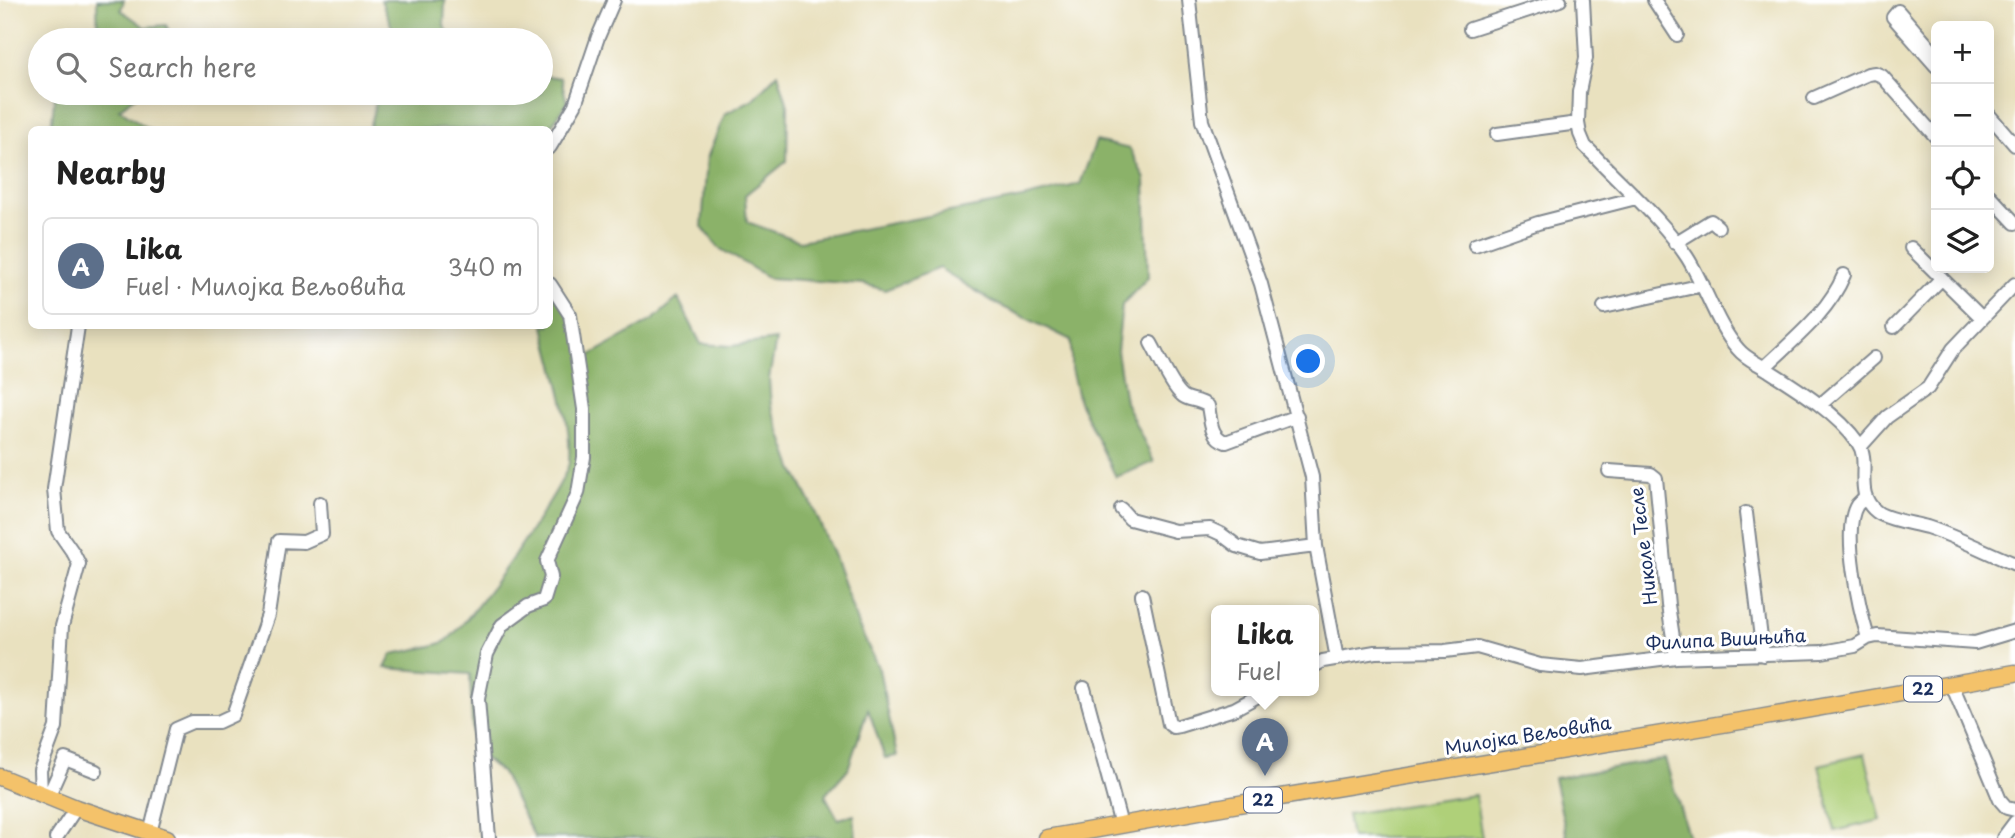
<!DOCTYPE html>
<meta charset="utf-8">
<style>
body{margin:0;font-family:"Playpen Sans",sans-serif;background:#f2f2f2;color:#222}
.controls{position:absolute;right:21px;top:21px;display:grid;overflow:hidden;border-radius:10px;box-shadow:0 4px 18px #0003}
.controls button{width:63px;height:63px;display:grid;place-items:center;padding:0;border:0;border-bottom:2px solid #e0e0e0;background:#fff;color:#222;font:35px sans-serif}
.you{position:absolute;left:1309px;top:362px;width:24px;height:24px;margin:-18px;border:5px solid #fff;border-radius:50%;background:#1a73e8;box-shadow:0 0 0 10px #1a73e833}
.badge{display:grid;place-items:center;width:46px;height:46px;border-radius:50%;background:#b45309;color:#fff;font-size:23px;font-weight:700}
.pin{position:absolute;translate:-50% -58px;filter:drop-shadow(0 2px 4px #0008)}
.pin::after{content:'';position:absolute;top:37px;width:24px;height:21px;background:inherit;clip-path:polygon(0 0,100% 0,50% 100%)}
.popup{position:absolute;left:1211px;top:605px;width:108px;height:91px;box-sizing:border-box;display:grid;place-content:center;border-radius:10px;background:#fff;filter:drop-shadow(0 2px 5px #0005);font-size:23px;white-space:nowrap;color:#767676}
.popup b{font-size:26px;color:#222}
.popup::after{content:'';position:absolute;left:50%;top:100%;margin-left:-14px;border:14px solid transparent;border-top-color:#fff}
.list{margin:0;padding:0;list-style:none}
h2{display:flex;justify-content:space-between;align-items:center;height:91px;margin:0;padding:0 28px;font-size:30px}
h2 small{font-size:23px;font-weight:400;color:#767676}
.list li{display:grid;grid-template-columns:46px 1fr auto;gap:21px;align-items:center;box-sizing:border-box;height:98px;margin:0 14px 14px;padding:0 14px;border:2px solid #e0e0e0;border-radius:10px}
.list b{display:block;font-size:26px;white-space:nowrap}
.list p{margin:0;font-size:23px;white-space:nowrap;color:#767676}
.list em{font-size:23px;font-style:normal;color:#767676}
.icon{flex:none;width:38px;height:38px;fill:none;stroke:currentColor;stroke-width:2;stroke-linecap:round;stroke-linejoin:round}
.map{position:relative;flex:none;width:2015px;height:838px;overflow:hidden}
.search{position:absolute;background:#fff;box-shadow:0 4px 18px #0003;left:28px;top:28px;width:525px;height:77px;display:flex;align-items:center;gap:18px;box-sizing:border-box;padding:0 24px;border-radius:38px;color:#767676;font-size:26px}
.panel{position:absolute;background:#fff;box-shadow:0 4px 18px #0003;left:28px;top:126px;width:525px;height:203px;border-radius:10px}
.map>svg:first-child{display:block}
</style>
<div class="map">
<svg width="2015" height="838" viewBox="0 0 2015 838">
<rect width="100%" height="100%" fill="#fff"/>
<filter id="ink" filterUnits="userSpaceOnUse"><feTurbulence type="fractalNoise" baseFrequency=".0143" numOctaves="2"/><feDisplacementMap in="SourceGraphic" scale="14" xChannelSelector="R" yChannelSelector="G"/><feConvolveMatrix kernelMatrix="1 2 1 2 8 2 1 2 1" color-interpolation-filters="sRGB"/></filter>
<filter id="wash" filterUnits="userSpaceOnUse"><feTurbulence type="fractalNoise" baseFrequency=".00686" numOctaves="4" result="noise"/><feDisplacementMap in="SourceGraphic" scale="28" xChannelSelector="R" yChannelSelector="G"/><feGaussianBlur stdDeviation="1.57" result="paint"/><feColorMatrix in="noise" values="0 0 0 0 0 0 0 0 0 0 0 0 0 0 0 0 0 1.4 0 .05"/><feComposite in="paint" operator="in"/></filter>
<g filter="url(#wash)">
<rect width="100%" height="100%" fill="#e9e1bf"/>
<path fill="#afd079" stroke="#65806c" stroke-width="2" d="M1865,754l16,66 -46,11 -16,-66z
M1475,795l7,43h-131l-4,-24z"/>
<path fill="#8bb269" stroke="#537064" stroke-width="2" d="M97,0h27l-3,10 24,17 21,-2 8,15h-76z
M381,0h64l-1,26 10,14h-64l3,-10z
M778,73l10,33 -1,55 -42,34 2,27 53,19 227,-44 53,-13 16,-43 34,8 15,30 3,98 -26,28 -5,46 8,51 29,60 -38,15 -37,-75 -8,-33v-29l-74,-36 -58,-36 -54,22 -22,-6 -94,-6 -50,-30 -17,-21 5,-69 18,-44 28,-15z
M541,75l20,3 6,25 -18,26h-180l9,-36h163z
M55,93h86l-22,16 30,20h-98z
M555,280l20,41 9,38 70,-40 24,-21 23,46 30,2 45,-6 -7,39 2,27 22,62 20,39 22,52 23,66 21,44 18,87 -12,2 -17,-49 -20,60 -23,26 13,24 16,-4 2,23h-321l-33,-65 -29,-24 -3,-75 -85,-6 7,-14c16,-4 38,-6 52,-12 19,-8 124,-159 125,-180 3,-45 -15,-92 -25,-136h6v-35z
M1665,759l24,79h-122l-13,-60z"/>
</g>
<g filter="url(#ink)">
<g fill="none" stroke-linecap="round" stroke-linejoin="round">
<g stroke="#82888e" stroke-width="16">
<path id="minor" d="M1189,0l13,121 59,163 51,193 4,69 21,113
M1583,0l3,58 -7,34 -1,31 2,11 5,12 9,9c31,33 68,64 93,102 18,28 30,69 51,92 8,10 20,14 30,21 30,19 70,44 90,73 14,19 -6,50 19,69 11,8 36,11 50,15 30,10 59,25 88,37
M1654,0l23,35
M1470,29l90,-29
M1936,55l-38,-44 -5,6 43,49
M1814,98l54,-24 7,-1 7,3 54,61
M1989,115l26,30
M1497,134l81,-11
M550,147l25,-42 23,-68 16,-37
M1989,195l26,28
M1675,243l34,-21 2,-1 7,6
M1475,245l63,-22 98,-25
M1911,248l71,70
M1604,307l99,-22
M1894,327l47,-48
M1151,343c7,12 21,45 32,53 7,5 15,3 25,10 3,15 2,31 18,36l71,-26
M1765,367c29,-28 63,-54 79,-92
M1820,405l54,-47
M1861,446l26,-29 41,-29 25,-39 62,-65
M1609,471l42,3 5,4 12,127 8,52
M1865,497c-1,1 -8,8 -8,8 -16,25 3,106 11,133
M1121,509l9,10 45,12 35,-2 11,5 16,12 23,7 56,-7
M1746,513l17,142
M1142,595l27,129 4,3 6,-1 55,-17 35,-19
M1314,666l9,-5 52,-9 70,-1 32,-4 63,18 42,4 94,-12 146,-5 33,-6 13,-8 9,-2 98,7 40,-12
M1952,685l48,115 7,8 8,2
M1084,688l37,137
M41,794l-1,-24 16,-43 6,-101 17,-62 -5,-10 -16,-23 -4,-42 24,-163
M48,797l17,-38 31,12
M150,833l26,-104 16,-7h26l15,-7 35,-100 11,-74 25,1 18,-8 -2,-31
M56,838l20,-30
M489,838l-11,-139 9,-45 15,-29 26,-19 16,-6 7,-23 -4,-16 31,-68 6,-36v-48l-14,-94 -20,-31
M2003,838l12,-16"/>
</g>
<g stroke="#82888e" stroke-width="19">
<path id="major" d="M0,777l76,31 91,30
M1047,838l186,-33 526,-87 256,-45"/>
</g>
<use href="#minor" stroke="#fff" stroke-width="12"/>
<use href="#major" stroke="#f4c26a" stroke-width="16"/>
</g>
</g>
<g text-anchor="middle" stroke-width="6" stroke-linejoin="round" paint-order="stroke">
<g fill="#fff" stroke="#5f6d8e" stroke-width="2">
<rect x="1904" y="676.5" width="38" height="25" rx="5"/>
<rect x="1244" y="787.5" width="38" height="25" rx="5"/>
</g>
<g font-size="16" font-weight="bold" fill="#1b2f5e">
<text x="1923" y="695">22</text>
<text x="1263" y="806">22</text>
</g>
<g font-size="18" fill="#1b2f5e" stroke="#fff">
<text transform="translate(1644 546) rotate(-97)" y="6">Николе Тесле</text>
<text transform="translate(1726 640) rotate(-3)" y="6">Филипа Вишњића</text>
<text transform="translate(1528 736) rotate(-9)" y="6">Милојка Вељовића</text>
</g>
</g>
</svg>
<div class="controls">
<button>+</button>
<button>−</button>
<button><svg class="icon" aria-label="locate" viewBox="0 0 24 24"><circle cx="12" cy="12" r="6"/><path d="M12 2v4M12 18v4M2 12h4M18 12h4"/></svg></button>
<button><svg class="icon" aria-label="layers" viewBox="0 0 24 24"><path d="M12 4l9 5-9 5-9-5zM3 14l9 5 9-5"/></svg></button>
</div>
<div class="you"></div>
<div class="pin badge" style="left:1265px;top:776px;background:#5c6f8a">A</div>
<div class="popup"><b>Lika</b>Fuel</div>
<div class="search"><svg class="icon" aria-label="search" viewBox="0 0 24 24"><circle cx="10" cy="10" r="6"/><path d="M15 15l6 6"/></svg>Search here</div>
<section class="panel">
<h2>Nearby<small></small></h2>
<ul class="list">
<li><span class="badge" style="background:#5c6f8a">A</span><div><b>Lika</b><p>Fuel · Милојка Вељовића</p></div><em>340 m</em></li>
</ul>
</section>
</div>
